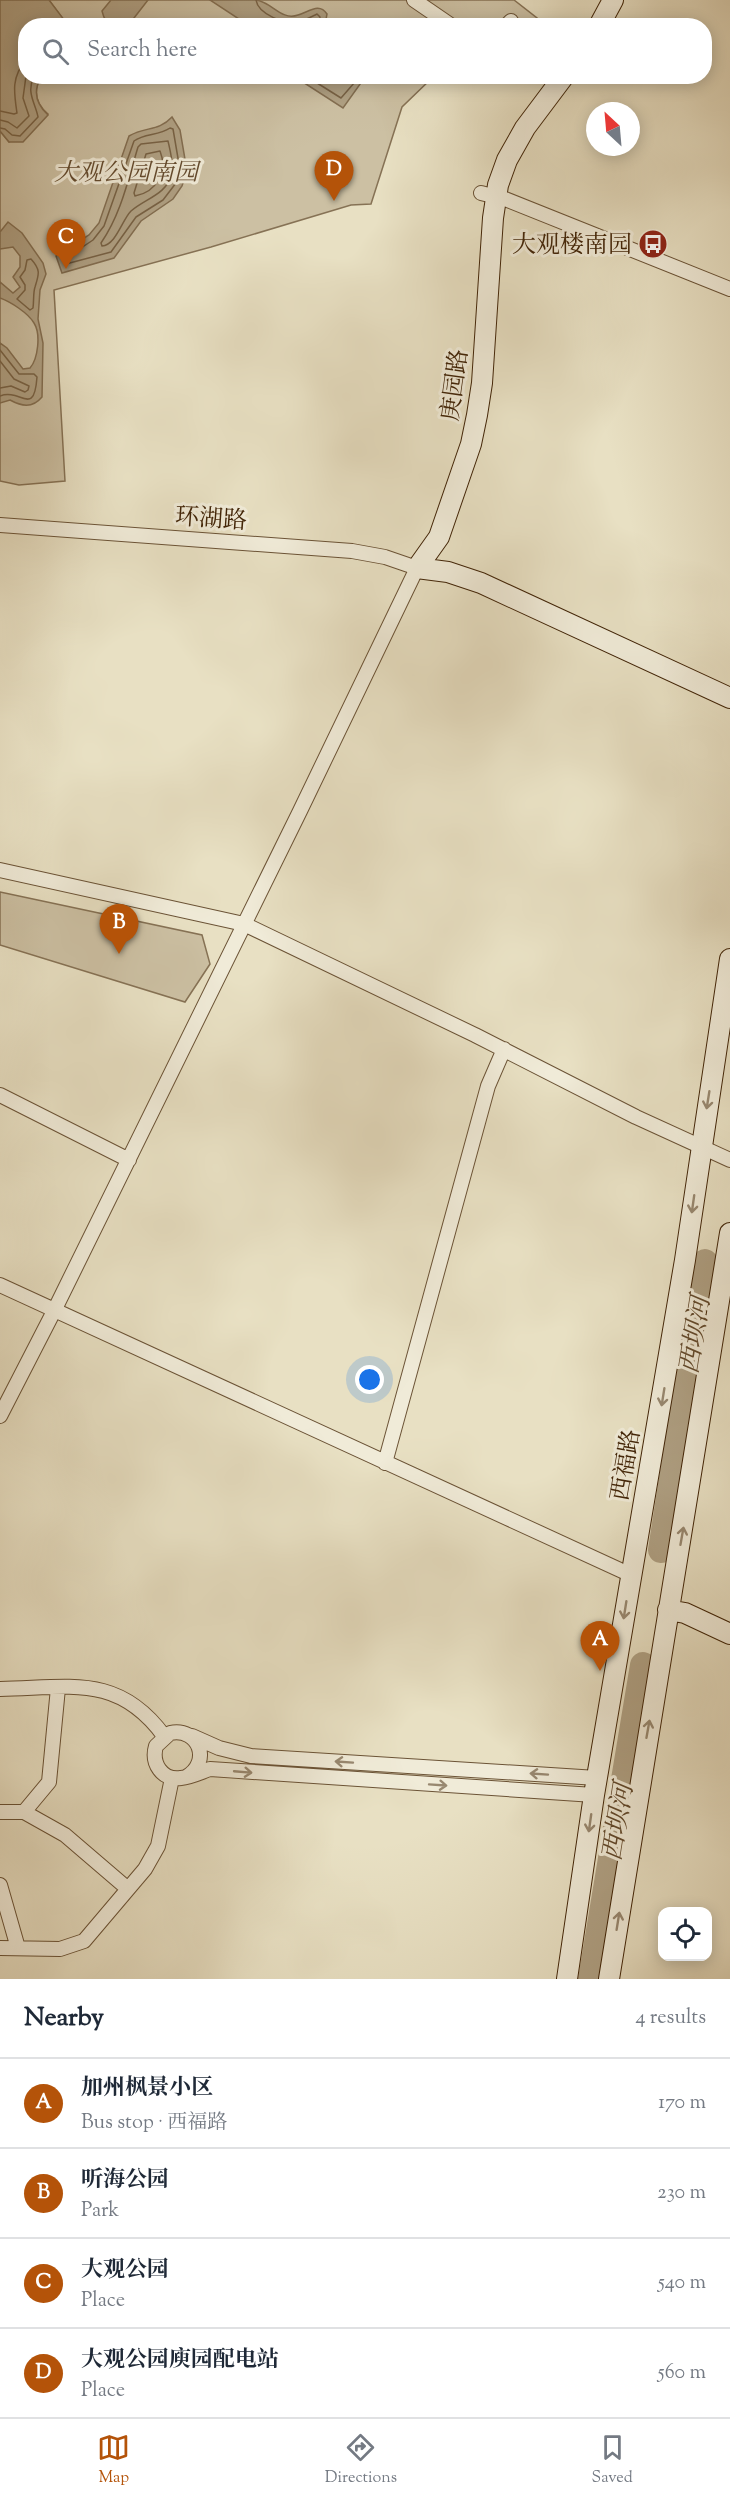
<!DOCTYPE html>
<meta charset="utf-8">
<style>
body{margin:0;font-family:"Sorts Mill Goudy","Noto Serif SC",serif;background:#f6f6f7;color:#1f2937}
.controls{position:absolute;right:18px;bottom:18px;display:grid;overflow:hidden;border-radius:12px;box-shadow:0 3px 15px #0003}
.controls button{width:54px;height:54px;display:grid;place-items:center;padding:0;border:0;border-bottom:2px solid #e0e1e3;background:#fff;color:#1f2937;font:30px sans-serif}
.compass{position:absolute;left:586px;top:102px;width:54px;height:54px;border-radius:50%;background:#fff;box-shadow:0 3px 15px #0003;rotate:334deg}
.you{position:absolute;left:370px;top:1380px;width:21px;height:21px;margin:-15px;border:4px solid #fff;border-radius:50%;background:#1a73e8;box-shadow:0 0 0 9px #1a73e833}
.badge{display:grid;place-items:center;width:39px;height:39px;border-radius:50%;background:#b45309;color:#fff;font-size:20px;font-weight:700}
.pin{position:absolute;translate:-50% -50px;filter:drop-shadow(0 2px 3px #0008)}
.pin::after{content:'';position:absolute;top:32px;width:21px;height:18px;background:inherit;clip-path:polygon(0 0,100% 0,50% 100%)}
.list{margin:0;padding:0;list-style:none}
h2{display:flex;justify-content:space-between;align-items:center;height:78px;margin:0;padding:0 24px;font-size:26px}
h2 small{font-size:20px;font-weight:400;color:#747a83}
.list li{display:grid;grid-template-columns:39px 1fr auto;gap:18px;align-items:center;box-sizing:border-box;height:90px;padding:0 24px;border-top:2px solid #e0e1e3}
.list b{display:block;font-size:22px;white-space:nowrap}
.list p{margin:0;font-size:20px;white-space:nowrap;color:#747a83}
.list em{font-size:20px;font-style:normal;color:#747a83}
.icon{flex:none;width:33px;height:33px;fill:none;stroke:currentColor;stroke-width:2;stroke-linecap:round;stroke-linejoin:round}
.map{position:relative;flex:none;width:730px;height:1979px;overflow:hidden}
.search{position:absolute;background:#fff;box-shadow:0 3px 15px #0003;left:18px;right:18px;top:18px;height:66px;display:flex;align-items:center;gap:15px;box-sizing:border-box;padding:0 21px;border-radius:24px;color:#747a83;font-size:22px}
.sheet{height:438px;background:#fff}
nav{display:flex;justify-content:space-around;align-items:center;box-sizing:border-box;height:84px;border-top:2px solid #e0e1e3;background:#fff;font-size:16px;color:#747a83}
nav a{display:grid;justify-items:center;gap:3px}
nav .on{color:#b45309}
.map>svg:first-child{display:block}
</style>
<div class="map">
<svg width="730" height="1979" viewBox="0 0 730 1979">
<rect width="100%" height="100%" fill="#e8e0c3"/>
<filter id="stains"><feTurbulence type="fractalNoise" baseFrequency=".00333" numOctaves="4"/><feColorMatrix values="0 0 0 0 .2 0 0 0 0 .09 0 0 0 0 .02 0 0 0 .5 -.17"/></filter>
<radialGradient id="worn" r=".72"><stop offset=".6" stop-color="#630" stop-opacity="0"/><stop offset="1" stop-color="#630" stop-opacity=".3"/></radialGradient>
<path fill="#ccc0a3" stroke="#867255" stroke-width="1.5" d="M49,0h465l23,18 -5,8h-464z
M41,77h392l-31,30 -31,97 -20,1 -140,42 -157,43 11,191 -46,4 -19,-4v-350l9,11 39,-28c-12,-10 -15,-23 -7,-37z
M0,892l202,43 8,29 -25,38 -185,-57z"/>
<path fill="#afa083" stroke="#836e51" stroke-width="1.5" d="M0,0h49l19,25 -42,1v50l15,1c-8,14 -5,27 7,38l-25,27h-14l-9,-11z
M111,0h37l-14,18 2,7c-18,1 -29,7 -34,-14z
M210,0c15,0 32,0 46,0 16,2 25,21 42,15 11,-3 21,-13 29,-1l-2,11h-77z
M295,77h66l2,3 -20,28z
M172,117l8,13 7,41 -5,15 -9,13 -32,22 -27,37 -52,15 -6,-17 33,-21 10,-12 30,-87c17,-10 29,-4 43,-19z
M8,222l14,11 21,30 3,11 -6,16 -2,29 5,24 -1,54c-10,12 -21,9 -32,3l-10,3v-60l7,5 16,21 7,-1c8,-9 11,-34 4,-45 -6,-10 -23,-21 -34,-25v-16l13,11 7,-6 -7,-10 7,-10v-11l-7,-9 -13,2v-17z"/>
<g fill="none" stroke-linecap="round" stroke-linejoin="round">
<path stroke="#786245" stroke-width="1.5" d="M256,0c2,14 29,25 42,22 6,-1 13,-5 19,-8l3,3 -1,9
M306,76l35,22 14,-16 1,-6
M0,111l14,3 3,-1c-3,-20 -6,-36 9,-53
M0,120l8,2 9,6 12,-12 -6,-18 3,-22
M0,128l5,1 7,6 8,1 18,-19c-3,-15 -12,-24 -4,-41
M170,128l3,1 7,41 -4,13 -13,17 -27,17 -25,35 -45,12v-6l27,-18 11,-14 30,-85c11,-8 24,-5 36,-13z
M168,141c2,9 6,24 4,33 -6,21 -26,24 -41,37 -9,9 -15,34 -29,35l-1,-3c20,-29 27,-63 37,-96l3,-3z
M160,151c8,20 -3,41 -25,45l-1,-3 12,-39z
M31,259c10,11 8,15 4,28 -2,6 -1,14 -2,21l-3,2 -13,-11 8,-9v-5l-5,-8 5,-7 2,-10z
M0,350l19,24h15l3,3c-3,41 -16,11 -37,19
M0,361l14,18 15,7 -1,4 -3,2 -14,-6 -11,2"/>
<path stroke="#afa083" stroke-width="26" d="M661,1550l44,-288
M591,1979l52,-314"/>
<g stroke="#6b5336" stroke-width="16">
<path id="street" d="M414,0l38,26
M506,26l5,-5
M481,193l24,6 225,90
M0,525l352,26 33,6 32,11 -117,243 -246,500 -54,105
M0,870l244,54 231,111 161,82 94,43
M0,1095l129,65
M0,1285l631,290
M385,1463l103,-377 16,-37
M0,1689c69,-1 118,-16 164,47
M192,1736l27,12 32,8 346,22
M186,1777c26,-15 13,-50 -16,-44l-14,13c-5,17 6,35 25,32 10,-1 20,-6 29,-9l384,26
M0,1812h24l41,23 63,54
M24,1812l25,-30 9,-94
M0,1885l18,63
M0,1948l60,1 24,-8 61,-72 13,-23 14,-68"/>
</g>
<g stroke="#412407" stroke-width="22">
<path id="secondary" d="M599,26l14,-26
M564,76l-39,52 -18,32 -9,25 -5,33 -11,165 -5,32 -6,29 -32,93 -22,31 31,4 33,11 249,115
M668,1610l17,3 45,21
M567,1979l27,-184 91,-535 45,-301
M609,1979l121,-746"/>
</g>
<use href="#street" stroke="#f0ebd8" stroke-width="14"/>
<use href="#secondary" stroke="#f0ebd8" stroke-width="20"/>
</g>
<defs><path id="oneway-shaft" d="M-6 0H5M1.5-3L5.5 0L1.5 3" fill="none" stroke-width="1.6" stroke-linecap="round" stroke-linejoin="round" transform="scale(1.5)"/></defs>
<g stroke="#988870">
<use href="#oneway-shaft" transform="translate(708 1100) rotate(99)"/>
<use href="#oneway-shaft" transform="translate(693 1204) rotate(98)"/>
<use href="#oneway-shaft" transform="translate(663 1397) rotate(99)"/>
<use href="#oneway-shaft" transform="translate(682 1536) rotate(-80)"/>
<use href="#oneway-shaft" transform="translate(625 1610) rotate(99)"/>
<use href="#oneway-shaft" transform="translate(648 1729) rotate(-80)"/>
<use href="#oneway-shaft" transform="translate(344 1762) rotate(-176)"/>
<use href="#oneway-shaft" transform="translate(243 1772) rotate(5)"/>
<use href="#oneway-shaft" transform="translate(539 1774) rotate(-176)"/>
<use href="#oneway-shaft" transform="translate(438 1785) rotate(4)"/>
<use href="#oneway-shaft" transform="translate(590 1823) rotate(98)"/>
<use href="#oneway-shaft" transform="translate(618 1921) rotate(-81)"/>
</g>
<defs>
<g id="bus-disc" transform="scale(1.5)"><circle r="9.5" fill="#8f2418" stroke="#f0ebd8"/><path d="M-5-6H5V4H4V6H2V4H-2V6H-4V4H-5ZM-3.5-4V0h7V-4ZM-3.5 1.2v1.5H-2V1.2ZM2 1.2v1.5H3.5V1.2Z" fill="#fff"/></g>
</defs>
<g fill-rule="evenodd">
<use href="#bus-disc" x="653" y="244"/>
</g>
<g text-anchor="middle" stroke-width="6" stroke-linejoin="round" paint-order="stroke">
<g font-size="24" font-style="italic" fill="#644b2e" stroke="#f0ebd8">
<text x="126" y="180">大观公园南园</text>
</g>
<g font-size="24" fill="#412407" stroke="#f0ebd8" text-anchor="end">
<text x="632" y="252">大观楼南园</text>
</g>
<g font-size="24" fill="#412407" stroke="#f0ebd8">
<text transform="translate(454 385) rotate(-82)" y="8">庚园路</text>
<text transform="translate(211 518) rotate(4)" y="8">环湖路</text>
<text transform="translate(625 1465) rotate(-80)" y="8">西福路</text>
</g>
<g font-size="26" font-style="italic" fill="#62492c" stroke="#f0ebd8">
<text transform="translate(694 1335) rotate(-81)" y="9">西坝河</text>
<text transform="translate(617 1822) rotate(-81)" y="9">西坝河</text>
</g>
</g>
<rect width="100%" height="100%" filter="url(#stains)"/>
<rect width="100%" height="100%" fill="url(#worn)"/>
</svg>
<div class="controls">
<button><svg class="icon" aria-label="locate" viewBox="0 0 24 24"><circle cx="12" cy="12" r="6"/><path d="M12 2v4M12 18v4M2 12h4M18 12h4"/></svg></button>
</div>
<svg class="compass" viewBox="-18 -18 36 36"><path d="M0-13l5 13h-10z" fill="#e53935"/><path d="M0 13l5-13h-10z" fill="#747a83"/></svg>
<div class="you"></div>
<div class="pin badge" style="left:600px;top:1671px">A</div>
<div class="pin badge" style="left:119px;top:954px">B</div>
<div class="pin badge" style="left:66px;top:269px">C</div>
<div class="pin badge" style="left:334px;top:201px">D</div>
<div class="search"><svg class="icon" aria-label="search" viewBox="0 0 24 24"><circle cx="10" cy="10" r="6"/><path d="M15 15l6 6"/></svg>Search here</div>
</div>
<section class="sheet">
<h2>Nearby<small>4 results</small></h2>
<ul class="list">
<li><span class="badge">A</span><div><b>加州枫景小区</b><p>Bus stop · 西福路</p></div><em>170 m</em></li>
<li><span class="badge">B</span><div><b>听海公园</b><p>Park</p></div><em>230 m</em></li>
<li><span class="badge">C</span><div><b>大观公园</b><p>Place</p></div><em>540 m</em></li>
<li><span class="badge">D</span><div><b>大观公园庾园配电站</b><p>Place</p></div><em>560 m</em></li>
</ul>
</section>
<nav>
<a class="on"><svg class="icon" aria-label="map" viewBox="0 0 24 24"><path d="M3 6l6-2 6 2 6-2v14l-6 2-6-2-6 2zM9 4v14M15 6v14"/></svg>Map</a>
<a><svg class="icon" aria-label="directions" viewBox="0 0 24 24"><path d="M12 3l9 9-9 9-9-9zM9 14v-3h6M13 9l2 2-2 2"/></svg>Directions</a>
<a><svg class="icon" aria-label="saved" viewBox="0 0 24 24"><path d="M7 4h10v16l-5-4-5 4z"/></svg>Saved</a>
</nav>
